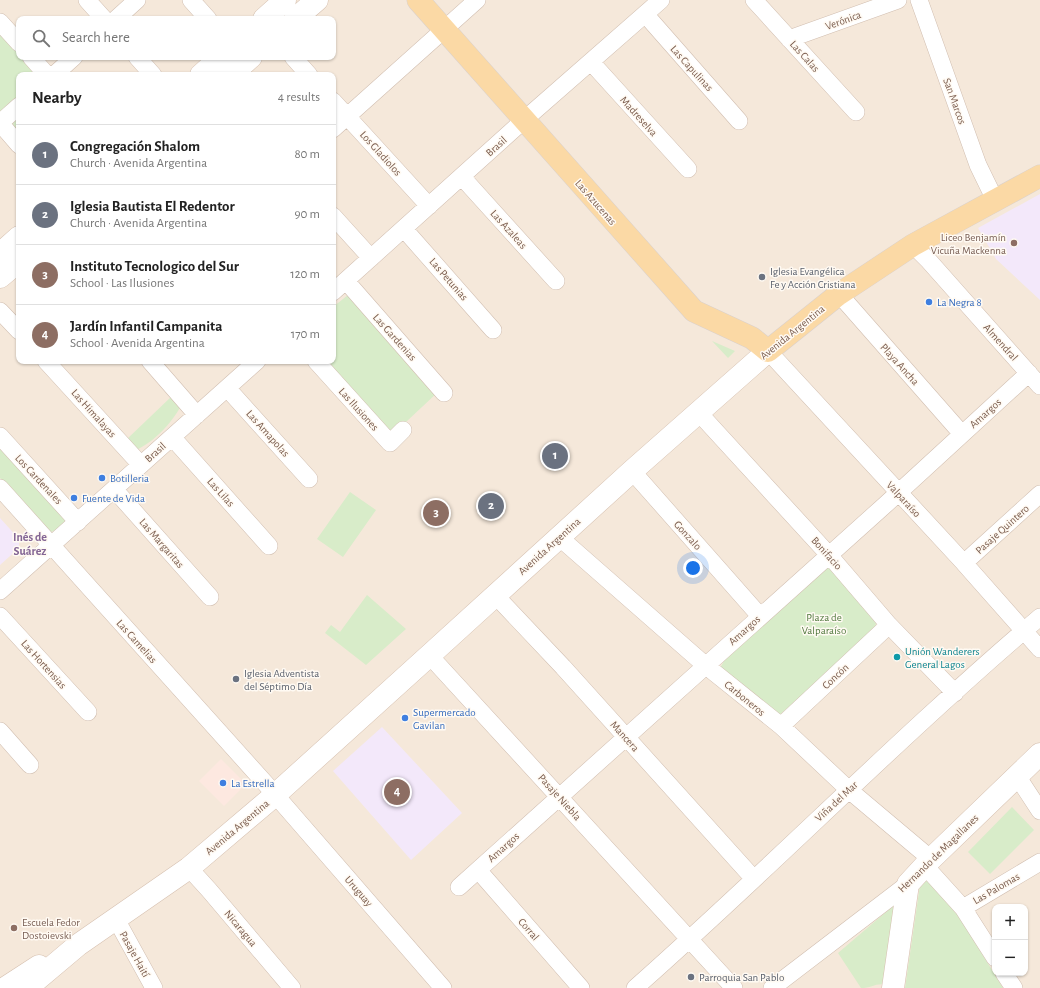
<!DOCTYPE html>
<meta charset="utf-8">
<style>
body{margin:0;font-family:"Alegreya Sans",sans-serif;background:#f6f6f6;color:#222}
.controls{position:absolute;right:12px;bottom:12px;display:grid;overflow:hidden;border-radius:8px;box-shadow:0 1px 3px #0004}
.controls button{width:36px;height:36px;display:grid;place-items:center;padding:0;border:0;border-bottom:1px solid #e0e0e0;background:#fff;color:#222;font:20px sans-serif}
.you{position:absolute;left:693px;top:568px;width:14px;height:14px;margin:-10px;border:3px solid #fff;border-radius:50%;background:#1a73e8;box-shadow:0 0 0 6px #1a73e833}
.badge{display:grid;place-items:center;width:26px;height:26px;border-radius:50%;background:#e76f51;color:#fff;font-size:13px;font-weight:700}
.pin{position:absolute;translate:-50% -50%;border:2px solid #fff;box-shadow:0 1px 4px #0006}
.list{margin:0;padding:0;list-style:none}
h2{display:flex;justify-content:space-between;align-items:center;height:52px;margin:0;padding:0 16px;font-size:17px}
h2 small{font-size:13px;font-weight:400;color:#767676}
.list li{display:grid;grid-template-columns:26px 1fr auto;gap:12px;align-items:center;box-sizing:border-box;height:60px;padding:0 16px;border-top:1px solid #e0e0e0}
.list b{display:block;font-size:15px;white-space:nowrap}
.list p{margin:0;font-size:13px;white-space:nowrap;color:#767676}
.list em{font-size:13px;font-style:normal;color:#767676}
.icon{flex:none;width:22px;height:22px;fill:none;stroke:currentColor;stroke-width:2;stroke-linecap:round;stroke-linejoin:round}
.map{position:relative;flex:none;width:1040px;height:988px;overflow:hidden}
.search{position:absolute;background:#fff;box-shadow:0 1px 3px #0004;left:16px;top:16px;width:320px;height:44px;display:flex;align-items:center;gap:10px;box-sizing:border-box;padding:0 14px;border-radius:8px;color:#767676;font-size:15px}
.panel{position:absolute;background:#fff;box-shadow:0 1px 3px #0004;left:16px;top:72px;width:320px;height:292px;border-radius:8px}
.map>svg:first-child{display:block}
</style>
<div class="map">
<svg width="1040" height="988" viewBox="0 0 1040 988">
<rect width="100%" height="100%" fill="#fdf6ec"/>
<path fill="#f5e8da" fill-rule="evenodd" d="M0,0h1040v988h-1040zM19,19h314v38h-314zM19,75h314v286h-314zM995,907h30v66h-30z"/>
<path fill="#fde8e0" d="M221,759l25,25 -22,22 -25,-25z"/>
<path fill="#f3e8fa" d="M1040,194v106l-44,-41 -18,-31z
M0,518l19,21v9l-19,17z
M382,727l80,86 -51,47 -78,-89z"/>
<path fill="#d8ecc9" d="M0,32l19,21v4h4l16,18h-20v62l-19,-22z
M348,295l90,97 -47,44 -67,-75h9v-54z
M712,341l23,10 -7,7z
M172,396l9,10c-10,18 -27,36 -45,44l-10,-10z
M0,444l68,75 -12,11 -5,2 -7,-5 -44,-49z
M350,492l26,18 -33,47 -26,-18z
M829,566l48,53 -3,13 -98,86 -57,-48 5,-9z
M367,595l39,34 -40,36 -41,-32 6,-8 9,7z
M1012,807l22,23 -44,44 -22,-22z
M929,879l28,34 46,75h-98l15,-103z
M900,900l-12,85c-12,-3 -16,3 -27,3l-23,-35z"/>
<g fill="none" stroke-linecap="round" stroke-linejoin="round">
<g stroke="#d1beb0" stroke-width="18">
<path id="street" d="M87,0l17,19
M191,0l17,19
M754,0l102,112
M919,0l59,165 17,35
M645,14l94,107
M116,19l21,-19
M0,22l19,21
M789,39l109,-39
M31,57l16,18
M137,57l16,18
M293,57l16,18
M591,62l97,107
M54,75l20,-18
M333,101l96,105
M0,123l19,22
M0,123l19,-17
M333,129l144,-129
M462,177l94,104
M333,216l38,42
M404,229l89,101
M913,245l16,16 111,125
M346,281l98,112
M333,292l191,-172 137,-120
M839,294l123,140
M0,311l19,20
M768,351l196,212 76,86
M46,361l95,104
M150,361l47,54
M316,361l74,82 13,-13
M227,388l82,91
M699,413l130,142 60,70 66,68
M0,436l78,86
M172,437l97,109
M632,471l128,145
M0,488l265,295 178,205
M114,489l96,108
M559,537l146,128 76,61 68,64 82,69
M964,563l76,-69
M0,591l257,-230
M495,595l68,72 191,212
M0,616l88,96
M430,656l304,332
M781,726l108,-101
M0,731l30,34
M1017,776l23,35
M925,866l38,42
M189,868l20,22 83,98
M478,870l103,118
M459,887l426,-382 144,-132
M116,919l38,69
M995,958l-32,-50 77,-46
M1004,973l10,15
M635,988c137,-121 265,-252 405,-371
M772,988l136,-104"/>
</g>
<g stroke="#d6c0b0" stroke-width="23">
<path id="secondary" d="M264,19l21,-19
M295,19l22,-19
M201,75l20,-18
M231,75l20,-18
M0,254l19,-17
M0,277l19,-16
M5,988l34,-22
M27,988l51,-43 111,-77 86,-73 157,-142 200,-182 136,-120
M893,988l15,-104 23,-25 109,-105"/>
</g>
<g stroke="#dad1cd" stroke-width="23">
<path id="primary" d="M418,0l276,311 58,27 16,13 71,-57 74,-49 127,-69"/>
</g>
<use href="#street" stroke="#fff" stroke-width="17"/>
<use href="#secondary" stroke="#fff" stroke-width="22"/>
<use href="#primary" stroke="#fbd9a5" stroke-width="22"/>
</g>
<g fill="#8d6e63" stroke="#fffaf3" stroke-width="1.5">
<circle cx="1014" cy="243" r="4"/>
<circle cx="14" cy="928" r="4"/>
</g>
<g fill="#6b7280" stroke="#fffaf3" stroke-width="1.5">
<circle cx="762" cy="277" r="4"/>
<circle cx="236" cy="679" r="4"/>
<circle cx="691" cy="977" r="4"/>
</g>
<g fill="#3f7fe0" stroke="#fffaf3" stroke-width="1.5">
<circle cx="929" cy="302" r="4"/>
<circle cx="102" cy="478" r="4"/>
<circle cx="74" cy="498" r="4"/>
<circle cx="405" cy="718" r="4"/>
<circle cx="223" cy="783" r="4"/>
</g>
<circle fill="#0f9aa8" stroke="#fffaf3" stroke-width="1.5" cx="897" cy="657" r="4"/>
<g text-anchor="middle" stroke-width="3" stroke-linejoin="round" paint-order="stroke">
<g font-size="11" fill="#7a5c4d" stroke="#fffaf3">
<text transform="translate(843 20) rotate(-20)" y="4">Verónica</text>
<text transform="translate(805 56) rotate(48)" y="4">Las Calas</text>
<text transform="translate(692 68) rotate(48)" y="4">Las Capulinas</text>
<text transform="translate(955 101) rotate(70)" y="4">San Marcos</text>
<text transform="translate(639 116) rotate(48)" y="4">Madreselva</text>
<text transform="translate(496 146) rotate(-42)" y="4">Brasil</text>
<text transform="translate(381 153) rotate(48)" y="4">Los Gladiolos</text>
<text transform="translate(596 202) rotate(49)" y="4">Las Azucenas</text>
<text transform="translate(509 229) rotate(48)" y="4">Las Azaleas</text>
<text transform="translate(449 279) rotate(49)" y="4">Las Petunias</text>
<text transform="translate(792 332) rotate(-39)" y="4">Avenida Argentina</text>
<text transform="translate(395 337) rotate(48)" y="4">Las Gardenias</text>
<text transform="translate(1001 342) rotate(48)" y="4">Almendral</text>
<text transform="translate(900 364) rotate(48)" y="4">Playa Ancha</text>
<text transform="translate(359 409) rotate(48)" y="4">Las Ilusiones</text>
<text transform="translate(94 413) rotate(48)" y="4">Las Himalayas</text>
<text transform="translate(985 413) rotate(-42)" y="4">Amargos</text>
<text transform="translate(268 433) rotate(48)" y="4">Las Amapolas</text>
<text transform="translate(155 452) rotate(-42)" y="4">Brasil</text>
<text transform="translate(39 479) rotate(47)" y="4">Los Cardenales</text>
<text transform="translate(221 492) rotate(48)" y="4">Las Lilas</text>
<text transform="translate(904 499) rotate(47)" y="4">Valparaíso</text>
<text transform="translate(1002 529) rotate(-42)" y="4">Pasaje Quintero</text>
<text transform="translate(688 535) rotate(48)" y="4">Gonzalo</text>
<text transform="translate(162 543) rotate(49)" y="4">Las Margaritas</text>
<text transform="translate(549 546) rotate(-42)" y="4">Avenida Argentina</text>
<text transform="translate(827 553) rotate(48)" y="4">Bonifacio</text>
<text transform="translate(744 630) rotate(-42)" y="4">Amargos</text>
<text transform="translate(137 641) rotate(48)" y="4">Las Camelias</text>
<text transform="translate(44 664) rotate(48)" y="4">Las Hortensias</text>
<text transform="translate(835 676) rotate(-43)" y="4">Concón</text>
<text transform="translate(745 698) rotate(39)" y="4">Carboneros</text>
<text transform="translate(625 736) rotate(48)" y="4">Mancera</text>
<text transform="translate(560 797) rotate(48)" y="4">Pasaje Niebla</text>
<text transform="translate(836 801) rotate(-43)" y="4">Viña del Mar</text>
<text transform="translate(237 827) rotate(-40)" y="4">Avenida Argentina</text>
<text transform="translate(503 847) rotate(-42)" y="4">Amargos</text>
<text transform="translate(938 853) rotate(-44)" y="4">Hernando de Magallanes</text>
<text transform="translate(996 888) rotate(-30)" y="4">Las Palomas</text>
<text transform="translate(359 891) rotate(49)" y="4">Uruguay</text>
<text transform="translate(241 928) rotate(50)" y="4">Nicaragua</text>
<text transform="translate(529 929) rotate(49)" y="4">Corral</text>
<text transform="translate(135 954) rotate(61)" y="4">Pasaje Haití</text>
</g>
<g font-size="11" fill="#785e54" stroke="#fffaf3" text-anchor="end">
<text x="1006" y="241">Liceo Benjamín<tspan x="1006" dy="13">Vicuña Mackenna</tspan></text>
<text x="22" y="926" text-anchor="start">Escuela Fedor<tspan x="22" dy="13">Dostoievski</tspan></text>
</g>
<g font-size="11" fill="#5b616d" stroke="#fffaf3" text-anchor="start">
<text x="770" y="275">Iglesia Evangélica<tspan x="770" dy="13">Fe y Acción Cristiana</tspan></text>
<text x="244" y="677">Iglesia Adventista<tspan x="244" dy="13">del Séptimo Día</tspan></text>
<text x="699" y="981">Parroquia San Pablo</text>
</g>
<g font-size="11" fill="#366cbe" stroke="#fffaf3" text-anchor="start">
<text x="937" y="306">La Negra 8</text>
<text x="110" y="482">Botilleria</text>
<text x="82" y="502">Fuente de Vida</text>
<text x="413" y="716">Supermercado<tspan x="413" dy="13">Gavilan</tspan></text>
<text x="231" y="787">La Estrella</text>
</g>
<g font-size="11" fill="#537a41" stroke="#fffaf3">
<text x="824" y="621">Plaza de<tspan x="824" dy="13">Valparaíso</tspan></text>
</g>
<g font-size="11" fill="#0d838f" stroke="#fffaf3" text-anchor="start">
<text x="905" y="655">Unión Wanderers<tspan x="905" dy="13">General Lagos</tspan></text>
</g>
<g font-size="12" font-weight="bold" fill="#846695" stroke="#fffaf3">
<text x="30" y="541">Inés de<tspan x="30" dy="14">Suárez</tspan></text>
</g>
</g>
</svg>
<div class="controls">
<button>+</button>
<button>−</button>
</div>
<div class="you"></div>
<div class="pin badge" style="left:555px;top:456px;background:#6b7280">1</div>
<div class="pin badge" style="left:491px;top:506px;background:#6b7280">2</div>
<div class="pin badge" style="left:436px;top:513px;background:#8d6e63">3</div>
<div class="pin badge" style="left:397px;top:792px;background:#8d6e63">4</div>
<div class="search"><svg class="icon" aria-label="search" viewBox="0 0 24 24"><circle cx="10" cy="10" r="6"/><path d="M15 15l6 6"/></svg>Search here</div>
<section class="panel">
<h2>Nearby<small>4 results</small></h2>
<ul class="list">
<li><span class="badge" style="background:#6b7280">1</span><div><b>Congregación Shalom</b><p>Church · Avenida Argentina</p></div><em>80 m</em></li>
<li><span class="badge" style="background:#6b7280">2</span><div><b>Iglesia Bautista El Redentor</b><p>Church · Avenida Argentina</p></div><em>90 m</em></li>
<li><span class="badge" style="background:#8d6e63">3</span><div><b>Instituto Tecnologico del Sur</b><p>School · Las Ilusiones</p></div><em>120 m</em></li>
<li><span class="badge" style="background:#8d6e63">4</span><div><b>Jardín Infantil Campanita</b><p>School · Avenida Argentina</p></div><em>170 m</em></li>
</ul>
</section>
</div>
